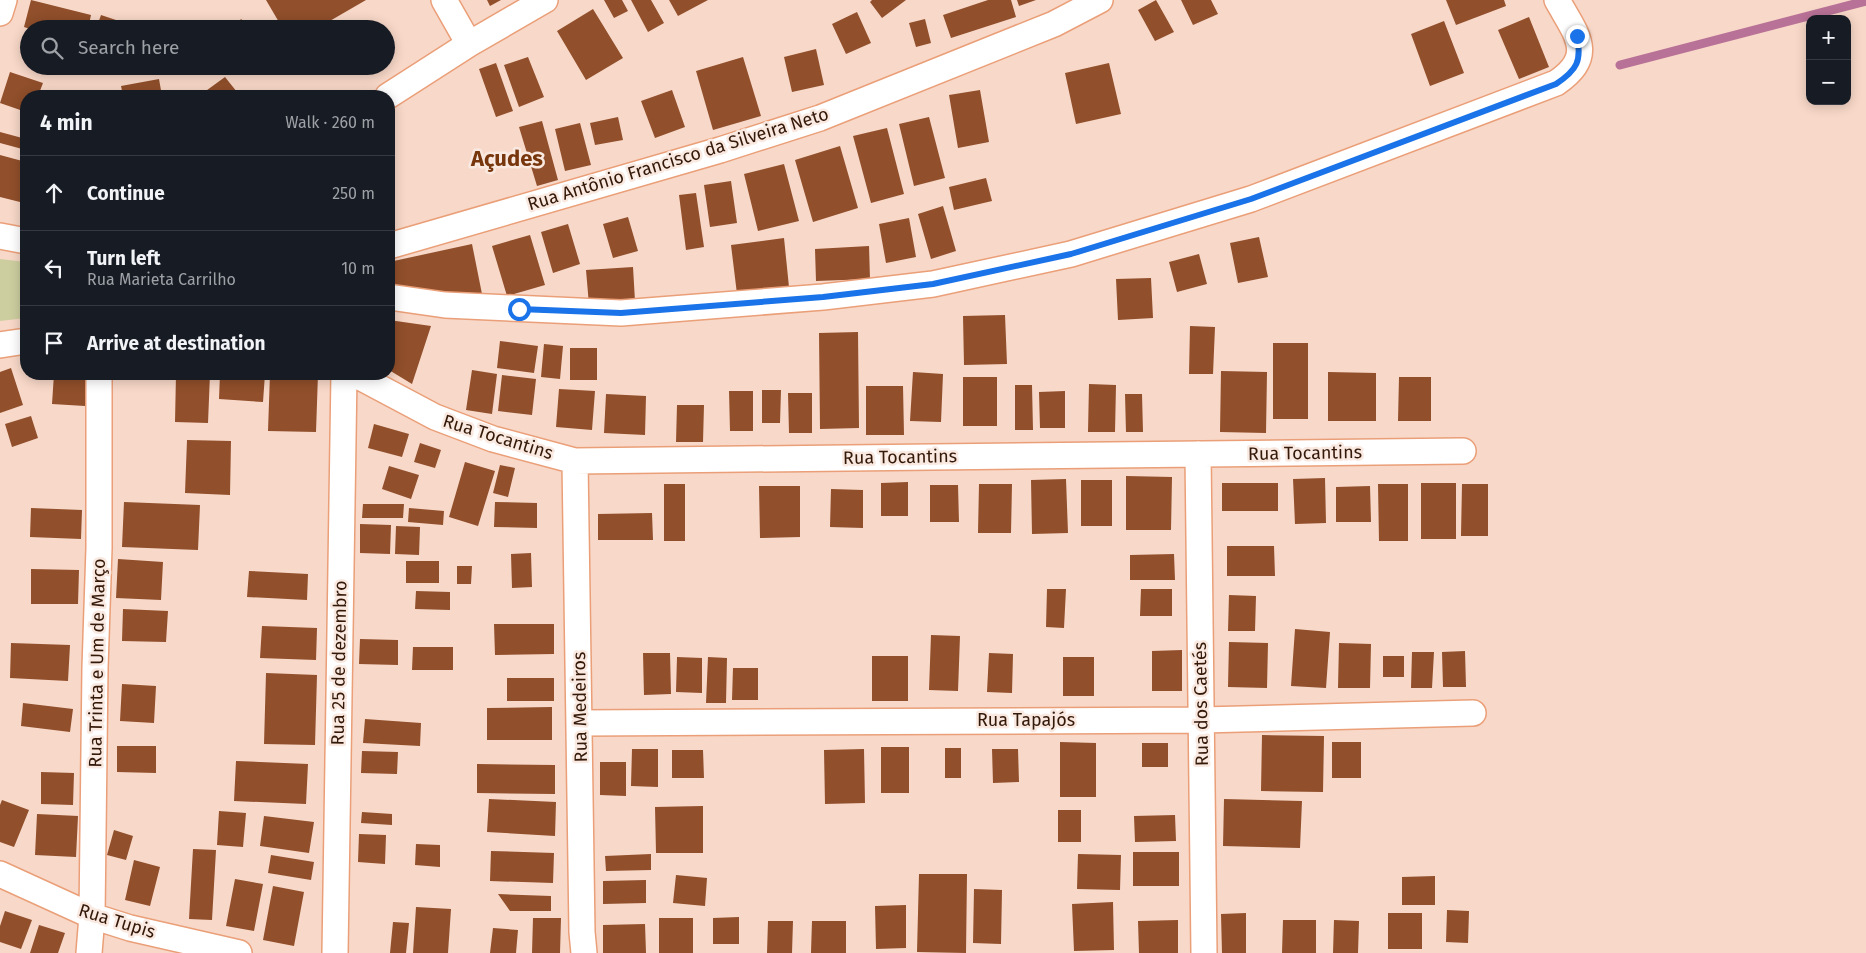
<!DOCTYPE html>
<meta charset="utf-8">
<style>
body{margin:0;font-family:"Fira Sans",sans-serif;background:#242831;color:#f1f3f6}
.controls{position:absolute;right:15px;top:15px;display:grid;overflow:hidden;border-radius:10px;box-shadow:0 2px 12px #0003}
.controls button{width:45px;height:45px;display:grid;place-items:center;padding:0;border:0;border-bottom:1px solid #363941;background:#171b24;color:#f1f3f6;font:25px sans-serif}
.stop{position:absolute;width:15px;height:15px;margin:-11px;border:4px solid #1a73e8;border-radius:50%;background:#fff}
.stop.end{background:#1a73e8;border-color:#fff;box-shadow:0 1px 5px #0008}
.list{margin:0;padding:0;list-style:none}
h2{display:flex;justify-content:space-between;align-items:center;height:65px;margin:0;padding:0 20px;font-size:21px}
h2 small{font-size:16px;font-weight:400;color:#9ea1a6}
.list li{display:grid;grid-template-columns:32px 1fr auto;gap:15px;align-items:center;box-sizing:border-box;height:75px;padding:0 20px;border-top:1px solid #363941}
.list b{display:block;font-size:19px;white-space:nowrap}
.list p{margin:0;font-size:16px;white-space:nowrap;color:#9ea1a6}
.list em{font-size:16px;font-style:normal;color:#9ea1a6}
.icon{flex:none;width:28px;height:28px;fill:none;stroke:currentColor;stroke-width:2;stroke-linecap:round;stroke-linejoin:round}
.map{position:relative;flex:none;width:1866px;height:953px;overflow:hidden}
.search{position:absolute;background:#171b24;box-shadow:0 2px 12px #0003;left:20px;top:20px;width:375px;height:55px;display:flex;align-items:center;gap:12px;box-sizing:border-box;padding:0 18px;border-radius:28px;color:#9ea1a6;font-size:19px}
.panel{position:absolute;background:#171b24;box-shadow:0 2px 12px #0003;left:20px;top:90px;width:375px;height:290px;border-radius:20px}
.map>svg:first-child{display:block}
</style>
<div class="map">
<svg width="1866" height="953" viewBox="0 0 1866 953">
<rect width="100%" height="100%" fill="#f8d8c8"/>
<path fill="#cdce9f" d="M0,259l26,3v56l-26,3z"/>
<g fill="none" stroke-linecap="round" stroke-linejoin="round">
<path stroke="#b97297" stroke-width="9" d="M1620,65l246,-64"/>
</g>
<path fill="#914f2b" d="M31,0l60,15 -3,14h-58l-6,-2z
M266,0h100l-50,29h-33z
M487,0h14l-11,6z
M604,0h18l6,11 -14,7z
M631,0h20l13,23 -16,9z
M669,0h39l-30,16z
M872,0h34l-24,18 -12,-16z
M988,0h23l5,17 -65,21 -8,-23z
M1017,0h19l-17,6z
M1156,0l18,32 -19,9 -17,-31z
M1181,0h30l7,14 -25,11z
M1446,0h58l2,6 -50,19z
M593,9l30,49 -37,22 -29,-49z
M857,12l14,31 -25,11 -14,-30z
M101,15l27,9 -1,5h-31z
M1529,17l20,50 -30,12 -21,-49z
M241,19l12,10h-20z
M925,19l6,24 -15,4 -7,-24z
M1444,21l20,52 -34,13 -19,-52z
M816,49l8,36 -32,7 -8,-35z
M528,57l16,40 -25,10 -15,-42z
M743,57l18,59 -48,14 -17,-59z
M496,63l17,48 -17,6 -17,-48z
M1109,63l12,51 -45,10 -11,-51z
M10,72l33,11 -5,13h-12v16l-26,-9z
M225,77l12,15 -6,4h-25l-3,-3z
M159,79l3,17h-39l-2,-10z
M672,90l13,37 -30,11 -14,-37z
M980,90l9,52 -31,6 -9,-53z
M618,117l5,23 -28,5 -5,-22z
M929,117l16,61 -31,8 -15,-62z
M542,121l16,59 -21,6 -18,-59z
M580,123l11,42 -26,6 -10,-42z
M887,128l17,66 -33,9 -18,-67z
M0,132l26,7v11l-26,-7z
M840,146l18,62 -45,14 -18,-62z
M0,155l26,7v32l-2,9 -24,-6z
M784,164l15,57 -41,10 -14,-57z
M986,178l6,23 -38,9 -5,-23z
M731,181l6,42 -27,4 -6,-42z
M696,193l8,54 -18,3 -7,-55z
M943,206l13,45 -25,8 -13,-45z
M389,211l6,19 -6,2z
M628,217l10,34 -25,7 -10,-34z
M909,218l7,39 -30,6 -7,-39z
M568,224l12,40 -27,9 -12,-41z
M530,235l15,50 -38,11 -15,-50z
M1259,237l9,40 -30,6 -8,-40z
M784,238l5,49 -52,7 -6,-49z
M472,244l10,50 -93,-5v-27z
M869,246l1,33 -54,2 -1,-32z
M1199,254l8,30 -30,8 -8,-30z
M633,267l2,34 -46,4 -3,-35z
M1151,278l2,40 -35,2 -2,-41z
M1005,315l2,49 -43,1 -1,-49z
M389,320l42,6 -19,58 -23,-14z
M1190,326l25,1 -2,47h-24z
M858,332l1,96 -39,1 -1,-96z
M500,341l38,5 -4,27 -37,-5z
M1273,343h35v76h-35z
M544,344l19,2 -3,33 -19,-2z
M570,348h27v32h-27z
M11,368l12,37 -23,8v-41z
M472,370l25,4 -5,40 -26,-4z
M1221,371l46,1 -1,61 -46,-1z
M913,372l30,2 -2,48 -31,-1z
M1328,372l48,1v48h-48z
M54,374h33l-2,32 -33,-2z
M137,374h28v6l-29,-2z
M176,374h34l-2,49 -33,-1z
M220,374h45l-2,28 -44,-3z
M270,374h48l-2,58 -48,-1z
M502,375l34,4 -4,36 -34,-4z
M963,377h34v49h-34z
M1399,377h32v44h-33z
M1089,384l27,1 -1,47h-27z
M1015,385h17l1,45h-18z
M866,386h37l1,49h-38z
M559,389l36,2 -3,39 -36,-3z
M762,390h19l-1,33h-18z
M729,391h24v40h-23z
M1065,391v37h-25l-1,-36z
M788,393h24v40h-23z
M606,394l40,2 -1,39 -41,-2z
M1125,394h17l1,38h-17z
M677,405h27l-1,37h-27z
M31,416l7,22 -26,9 -7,-23z
M374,424l35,10 -7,23 -34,-9z
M187,440l44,1 -1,54 -45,-2z
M420,443l21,7 -6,18 -21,-6z
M465,462l30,9 -17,55 -29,-9z
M500,465l15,3 -7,29 -15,-4z
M389,466l30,9 -8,24 -29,-10z
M1126,476l46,1 -1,53h-45z
M1325,478l1,45 -31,1 -2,-45z
M1066,479l2,54 -36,1 -1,-54z
M1081,480h31v46h-31z
M908,482v34h-27v-33z
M1222,483h56v28h-56z
M1421,483h35v56h-35z
M664,484h21v57h-21z
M979,484h33l-1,49h-33z
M1378,484h30v57h-29z
M1462,484h26v52h-27z
M930,485h28l1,37h-29z
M759,486h41v51l-40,1z
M1370,486l1,36h-35v-35z
M831,489l32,1v38l-33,-1z
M124,502l76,3 -2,45 -76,-3z
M495,502l42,1v25l-43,-1z
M363,504h41l-1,14h-41z
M31,508l51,2 -1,29 -51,-2z
M409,508l35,3 -1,14 -35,-3z
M652,513l1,27h-55v-26z
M360,524l31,1 -1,29 -30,-1z
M396,526l24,1 -1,28 -24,-1z
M1227,546h47l1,30h-48z
M531,553l1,34 -20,1 -1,-34z
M1174,554l1,26h-45v-25z
M118,559l45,3 -2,38 -45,-2z
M406,561h33v22h-33z
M457,566h15l-1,18h-14z
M31,569l48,1 -1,34h-47z
M249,571l59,3 -1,26 -60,-3z
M1047,589h19l-2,39 -18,-1z
M1141,589h31v27h-32z
M416,591l34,1v18l-35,-1z
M1229,595l27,1 -1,35h-27z
M123,609l45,2 -2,31 -44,-1z
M494,624h60v30l-59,1z
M262,626l55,2 -1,32 -56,-2z
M1295,629l35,3 -4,56 -35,-2z
M931,635l29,1 -2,55 -29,-1z
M360,639l38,1v25l-39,-1z
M1229,642l39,1 -1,45 -39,-1z
M11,643l59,2 -2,36 -58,-3z
M1339,643l32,1 -1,44h-32z
M413,647h40v23h-41z
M1182,650v41h-30v-40z
M1465,651l1,36h-23l-1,-35z
M1412,652h22l-2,36h-21z
M643,653h27l1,41 -27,1z
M989,653l24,1 -1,39 -25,-1z
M872,656h36v45h-36z
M1383,656h21v21h-21z
M677,657l25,1v35l-26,-1z
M708,657l19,1 -1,45h-20z
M1063,657h31v39h-31z
M733,668h25v32h-26z
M266,673l51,2 -2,70 -51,-1z
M507,678h47v23h-47z
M122,684l34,2 -2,37 -34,-2z
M23,703l50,6 -3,23 -49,-6z
M552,707v33h-65v-32z
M365,719l56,4 -1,23 -57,-3z
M1262,735l62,1 -1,56 -62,-1z
M1060,742l36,1v54h-36z
M1332,742h29v36h-29z
M1142,743h26v24h-26z
M117,746h39v27l-39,-1z
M881,747h28v46h-28z
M945,748h16v30h-16z
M632,749h26v38l-27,-1z
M864,749l1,54 -40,1 -1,-54z
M992,749h26l1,33 -26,1z
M672,750h31l1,28h-32z
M362,751l36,1 -1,22 -36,-1z
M236,761l72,3 -2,40 -72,-3z
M600,762h26v34l-26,-1z
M477,764l78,1v29l-78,-1z
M41,772l33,1 -1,32 -32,-1z
M489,799l67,3 -1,34 -68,-4z
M1224,799l78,2 -2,47 -77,-2z
M2,800l27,10 -15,37 -14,-5v-37z
M703,806v47h-47l-1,-46z
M1058,810h23v32h-23z
M219,811l27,2 -3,34 -26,-2z
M362,812l30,2v11l-31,-2z
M37,814l41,2 -2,41 -41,-2z
M1175,815l1,26 -41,1 -1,-26z
M264,816l50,6 -5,31 -49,-7z
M114,830l19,6 -7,24 -19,-5z
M359,834l27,1 -1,29 -27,-2z
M416,844l24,1v22l-25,-2z
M193,849l23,1 -4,70 -23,-1z
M491,851l63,2 -1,30 -63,-2z
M1133,852h46v34h-46z
M651,854v16l-45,1 -1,-15z
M1078,854l43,1 -1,35 -43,-1z
M271,855l43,7 -3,18 -43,-7z
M134,860l26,7 -10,39 -25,-6z
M919,874h48l-1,79 -49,-1z
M676,875l31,3 -2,28 -32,-3z
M1435,876v29h-33v-28z
M235,879l28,5 -9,47 -28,-5z
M646,880v23l-43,1v-23z
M273,886l31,6 -10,54 -31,-6z
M974,889l28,1 -1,54 -28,-1z
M498,894l53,2v15h-41z
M1113,902l1,48 -40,1 -2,-47z
M906,905v43l-30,1 -1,-43z
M416,907l35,2 -3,44h-35z
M1447,910l22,1 -1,32 -22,-1z
M5,911l27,9 -11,29 -21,-7v-16z
M1246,913v40h-24l-1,-39z
M1388,913h34v36h-34z
M739,917v27h-26v-26z
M533,918h28l-1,35h-28z
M659,918h34v35h-34z
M1178,920v33h-39l-1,-32z
M1283,920h33v33h-34z
M1334,920l25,1 -1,32h-25z
M768,921h25l-1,32h-25z
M812,921h34v32h-35z
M393,922l16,1 -3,30h-16z
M645,924l1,29h-43v-28z
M39,925l26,8 -7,20h-28z
M493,928l25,2 -2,23h-26z"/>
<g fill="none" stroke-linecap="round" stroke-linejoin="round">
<g stroke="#ea9f78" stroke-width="28">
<path id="street" d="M444,0l25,44
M0,13l4,-13
M388,96l81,-52 76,-44
M0,236l26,5
M389,246l331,-96 100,-32 234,-94 46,-24
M389,297l56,8 176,8 202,-16 110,-13 138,-30 180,-55 305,-116c41,-27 20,-49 1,-83
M0,345l26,-4
M354,374l81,43 58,22 82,22 888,-10
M1198,454l6,499
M575,461l7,471 2,21
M580,723l622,-3 271,-7
M0,874l92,42 38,12 109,25
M89,953l3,-37 3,-248 4,-120v-174
M335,953l9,-579"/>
</g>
<use href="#street" stroke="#fff" stroke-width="25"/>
</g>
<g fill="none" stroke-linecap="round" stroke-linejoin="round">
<path stroke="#1a73e8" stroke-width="6" d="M519,309l102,4 202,-16 110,-13 138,-30 180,-55 305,-115c21,-14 26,-23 21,-48"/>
</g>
<g text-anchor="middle" stroke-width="5" stroke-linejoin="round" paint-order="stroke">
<g font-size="18" fill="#341808" stroke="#f9e9e1">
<text transform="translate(678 159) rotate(-17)" y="6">Rua Antônio Francisco da Silveira Neto</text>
<text transform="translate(498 437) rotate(17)" y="6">Rua Tocantins</text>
<text transform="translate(1305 453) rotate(-1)" y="6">Rua Tocantins</text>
<text transform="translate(900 457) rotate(-1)" y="6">Rua Tocantins</text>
<text transform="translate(97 663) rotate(-89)" y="6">Rua Trinta e Um de Março</text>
<text transform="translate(339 663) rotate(-89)" y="6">Rua 25 de dezembro</text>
<text transform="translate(1201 704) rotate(-91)" y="6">Rua dos Caetés</text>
<text transform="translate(580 707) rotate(-91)" y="6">Rua Medeiros</text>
<text x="1026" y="726">Rua Tapajós</text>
<text transform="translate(117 921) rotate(17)" y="6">Rua Tupis</text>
</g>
<g font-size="22" font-weight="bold" fill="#77360c" stroke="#f9e9e1">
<text x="507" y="166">Açudes</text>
</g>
</g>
</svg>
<div class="controls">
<button>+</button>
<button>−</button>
</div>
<div class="stop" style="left:519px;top:309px"></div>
<div class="stop end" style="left:1577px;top:36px"></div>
<div class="search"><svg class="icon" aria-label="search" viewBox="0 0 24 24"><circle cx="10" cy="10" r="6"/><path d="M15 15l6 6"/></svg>Search here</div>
<section class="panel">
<h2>4 min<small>Walk · 260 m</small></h2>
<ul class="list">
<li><svg class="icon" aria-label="ahead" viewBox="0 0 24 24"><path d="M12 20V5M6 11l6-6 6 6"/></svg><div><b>Continue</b></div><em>250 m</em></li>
<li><svg class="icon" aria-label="left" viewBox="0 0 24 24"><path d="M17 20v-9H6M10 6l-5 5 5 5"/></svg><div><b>Turn left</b><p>Rua Marieta Carrilho</p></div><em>10 m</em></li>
<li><svg class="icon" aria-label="arrive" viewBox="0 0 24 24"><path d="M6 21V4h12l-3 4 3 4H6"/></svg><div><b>Arrive at destination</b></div></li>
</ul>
</section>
</div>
